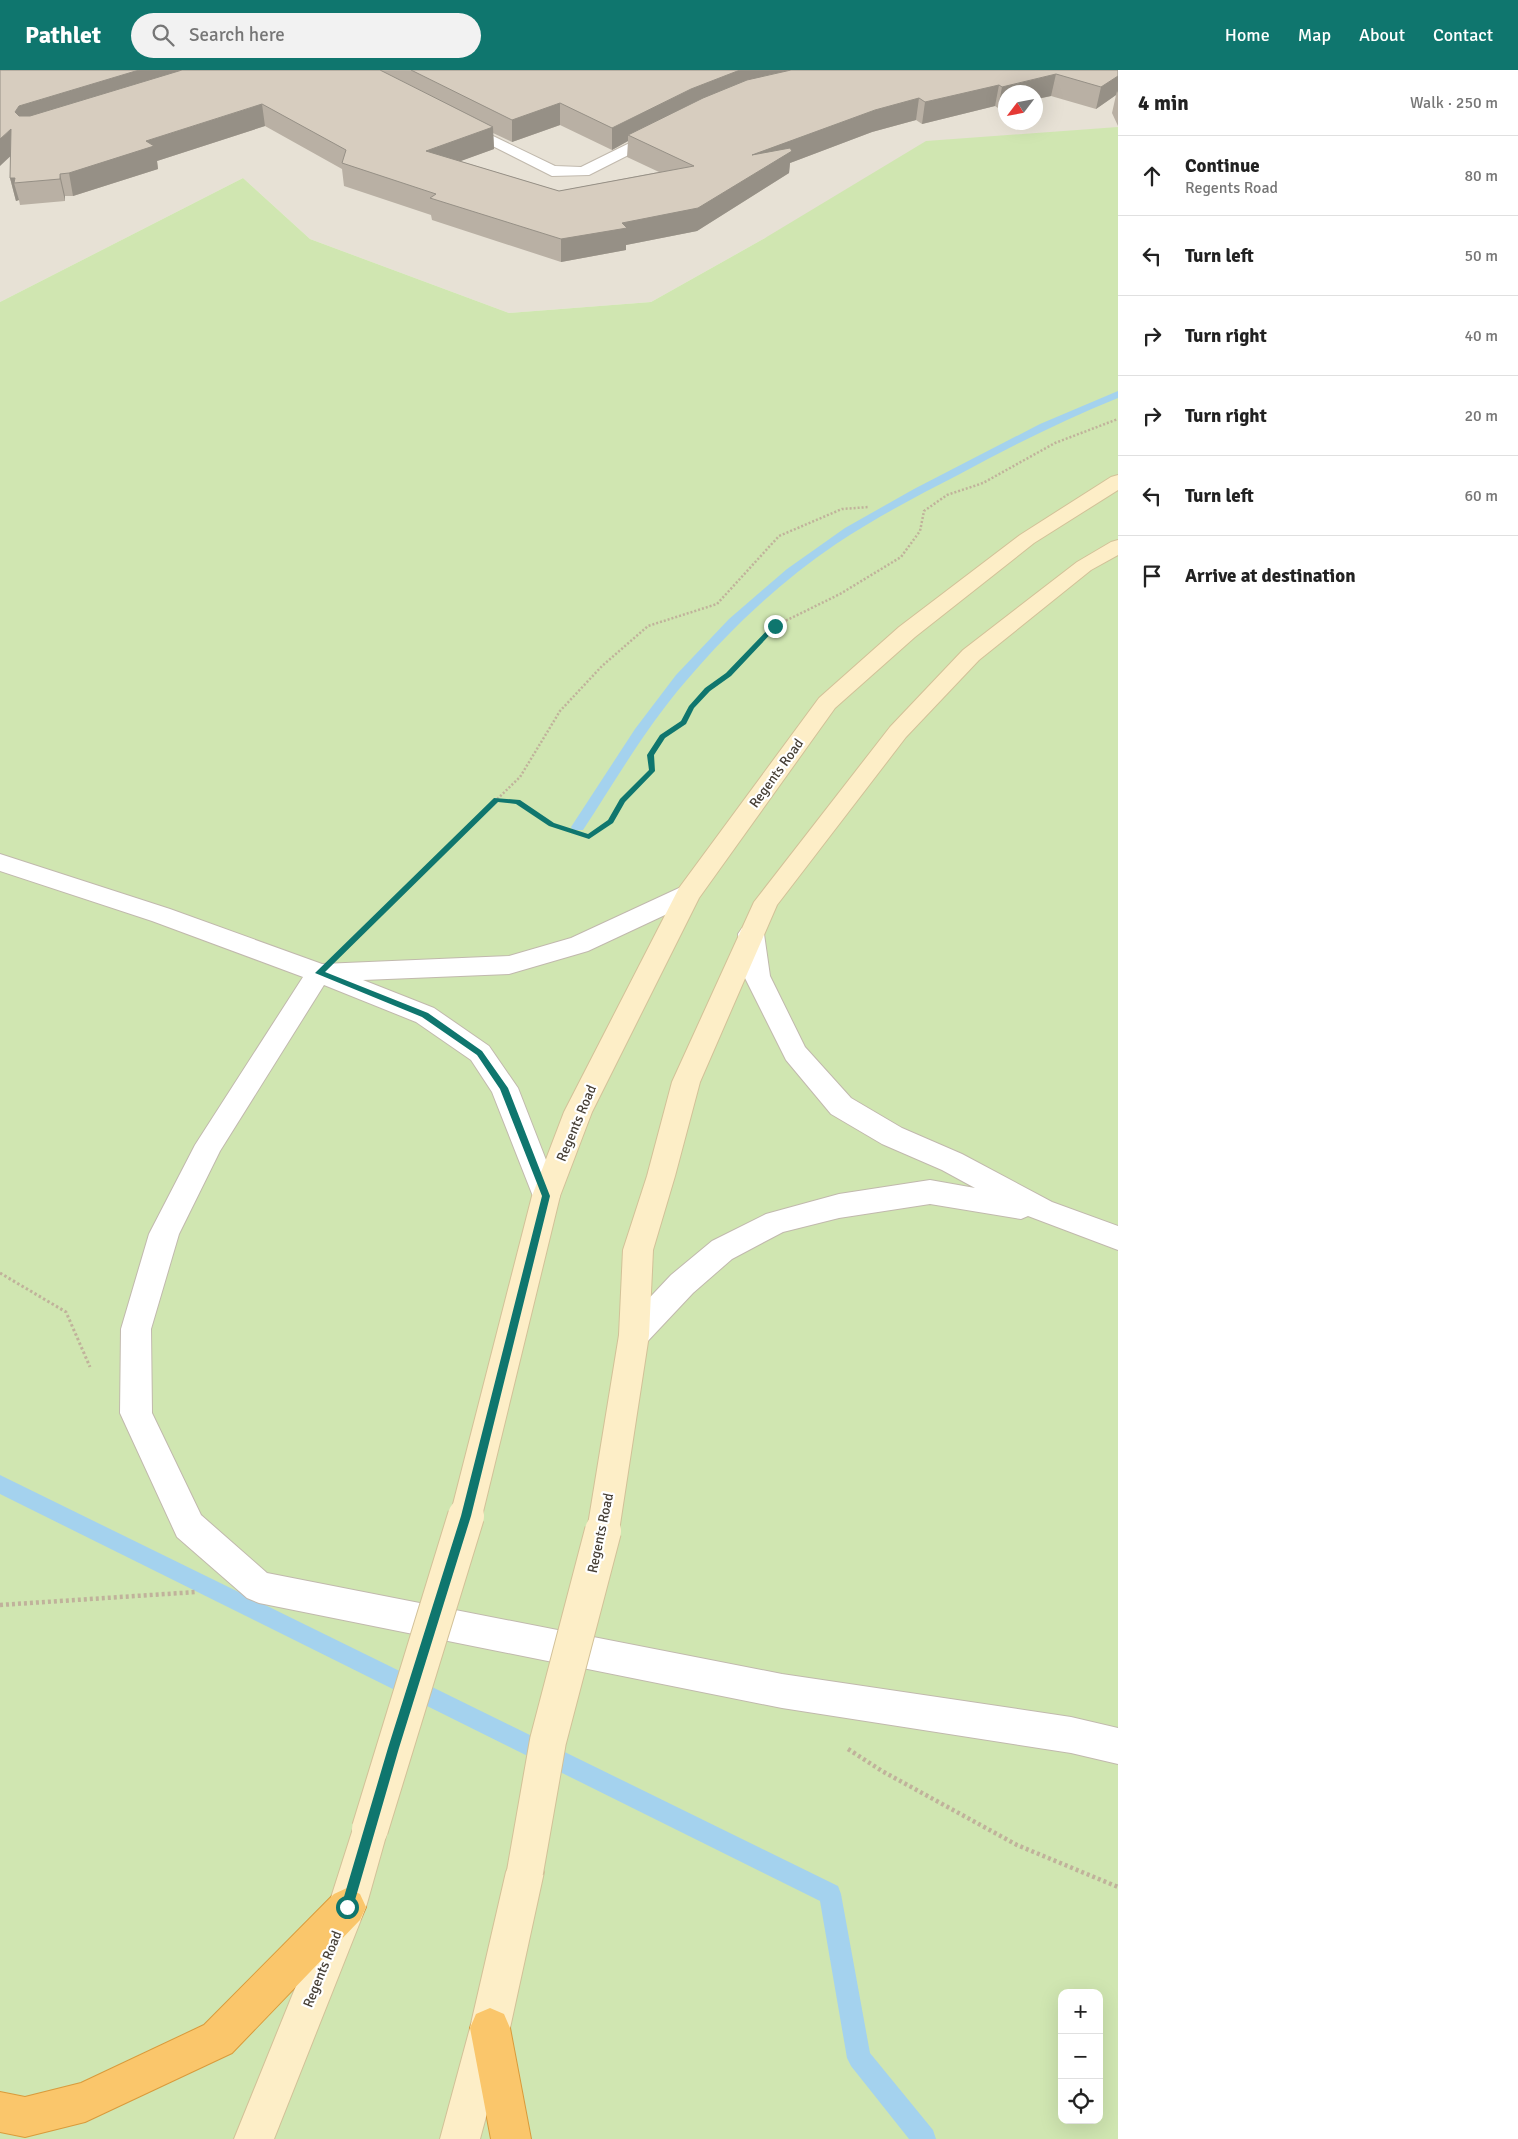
<!DOCTYPE html>
<meta charset="utf-8">
<style>
body{margin:0;font-family:Signika,sans-serif;background:#f2f2f2;color:#222}
.controls{position:absolute;right:15px;bottom:15px;display:grid;overflow:hidden;border-radius:10px;box-shadow:0 5px 20px #0002}
.controls button{width:45px;height:45px;display:grid;place-items:center;padding:0;border:0;border-bottom:1px solid #e0e0e0;background:#fff;color:#222;font:25px sans-serif}
.compass{position:absolute;left:998px;top:15px;width:45px;height:45px;border-radius:50%;background:#fff;box-shadow:0 5px 20px #0002;rotate:238deg}
.stop{position:absolute;width:15px;height:15px;margin:-11px;border:4px solid #0f766e;border-radius:50%;background:#fff}
.stop.end{background:#0f766e;border-color:#fff;box-shadow:0 1px 5px #0008}
.list{margin:0;padding:0;list-style:none}
h2{display:flex;justify-content:space-between;align-items:center;height:65px;margin:0;padding:0 20px;font-size:21px}
h2 small{font-size:16px;font-weight:400;color:#767676}
.list li{display:grid;grid-template-columns:32px 1fr auto;gap:15px;align-items:center;box-sizing:border-box;height:80px;padding:0 20px;border-top:1px solid #e0e0e0}
.list b{display:block;font-size:19px;white-space:nowrap}
.list p{margin:0;font-size:16px;white-space:nowrap;color:#767676}
.list em{font-size:16px;font-style:normal;color:#767676}
.icon{flex:none;width:28px;height:28px;fill:none;stroke:currentColor;stroke-width:2;stroke-linecap:round;stroke-linejoin:round}
.map{position:relative;flex:none;width:1118px;height:2069px;overflow:hidden}
header{display:flex;align-items:center;gap:30px;box-sizing:border-box;height:70px;padding:0 25px;background:#0f766e;color:#fff}
header strong{font-size:24px}
nav{display:flex;gap:28px;margin-inline-start:auto;font-size:18px}
.search{width:350px;height:45px;background:#f2f2f2;display:flex;align-items:center;gap:12px;box-sizing:border-box;padding:0 18px;border-radius:28px;color:#767676;font-size:19px}
main{display:flex}
aside{flex:1;background:#fff}
.map>svg:first-child{display:block}
</style>
<header>
<strong>Pathlet</strong>
<div class="search"><svg class="icon" aria-label="search" viewBox="0 0 24 24"><circle cx="10" cy="10" r="6"/><path d="M15 15l6 6"/></svg>Search here</div>
<nav><a>Home</a><a>Map</a><a>About</a><a>Contact</a></nav>
</header>
<main>
<div class="map">
<svg width="1118" height="2069" viewBox="0 0 1118 2069">
<rect width="100%" height="100%" fill="#f3efe7"/>
<path fill="#e7e1d5" fill-rule="evenodd" d="M0,0h1118v60l-353,108 -114,64 -142,11 -199,-74 -67,-61 -243,124zM1006,22h30v30h-30z"/>
<path fill="#d0e6b1" fill-rule="evenodd" d="M1118,57v2012h-1118v-1837l243,-124 67,61 199,74 142,-11 114,-64 161,-97zM1062,1923h37v127h-37z"/>
<g fill="none" stroke-linecap="round" stroke-linejoin="round">
<path fill="#a4d2ee" fill-rule="evenodd" d="M1118,321v7c-55,22 -108,49 -160,77 -41,21 -83,43 -122,69 -56,38 -106,85 -150,137 -40,46 -70,99 -103,149h-10l-2,-3 2,-3 62,-95 41,-54 53,-56 58,-50 58,-41 69,-39 126,-65z
M0,1405l838,411 3,8 29,159 63,77 3,9h-27l-58,-73 -4,-8 -27,-157 -820,-407z"/>
<g stroke="#c1b9ad" stroke-width="2">
<path id="lane" d="M0,784l170,55 152,55 187,-8 62,-18 108,-50 9,-3 9,3 3,6 -3,6 -109,51 -79,23 -146,6 71,28 55,38 29,42 42,108 -4,8 -10,4 -10,-4 -44,-112 -21,-32 -55,-38 -92,-37 -104,166 -41,83 -28,95 1,84 49,102 66,58 515,101 289,43 47,11v36l-47,-11 -289,-45 -523,-105 -12,-5 -70,-61 -57,-124 1,-84 28,-95 46,-89 108,-168 -151,-56 -152,-50z
M751,855l9,3 4,6 6,42 35,71 46,51 51,30 60,26 90,48 66,24v24l-90,-34 -7,3 -91,-15 -91,14 -56,14 -51,27 -39,34 -48,51 -11,4 -11,-4 -4,-9 4,-9 48,-51 41,-34 54,-27 73,-20 91,-14 45,8 -33,-18 -60,-26 -51,-30 -45,-54 -42,-84 -6,-42 4,-6z"/>
</g>
<g stroke="#c1b9ad" stroke-width="2">
<path id="street" d="M460,50l95,46 26,1 75,-37h10l2,3 -2,3 -77,39 -37,1 -97,-49 -2,-3 2,-3z"/>
</g>
<g stroke="#d2c198" stroke-width="2">
<path id="secondary" d="M1118,405v15l-84,53 -119,94 -80,71 -136,190 -107,214 -32,84 -78,320 -4,11 -12,4 -12,-4 -4,-11 82,-320 32,-84 115,-224 140,-190 80,-71 121,-92 91,-58z
M1118,470v15l-27,15 -112,90 -73,77 -129,168 -77,177 -25,94 -22,74 -4,85 -30,196 -4,11 -12,4 -12,-4 -4,-11 32,-196 4,-85 24,-74 25,-94 82,-180 136,-175 73,-77 114,-88 34,-20z
M370,1741l13,5 5,13 -22,78 -92,232h-40l94,-232 29,-91z
M525,1783l13,6 6,13 -34,156 -30,111h-40l30,-111 36,-156 6,-13z"/>
</g>
<g stroke="#d99a3b" stroke-width="2">
<path id="highway" d="M347,1818l13,6 6,13 -6,13 -128,133 -147,69 -60,15 -25,-5v-40l25,5 56,-14 123,-58 130,-131z
M490,1938l14,6 6,14 21,111h-40l-21,-111 6,-14z"/>
</g>
<path stroke="#c0b29b" stroke-width="2.5" stroke-dasharray="2 2" stroke-linecap="butt" d="M496,730l21,2 35,23 37,12 22,-15 12,-22 29,-29 -1,-16 12,-19 21,-14 7,-15 17,-18 20,-15 47,-48 65,-32 61,-37 19,-26 4,-20 23,-16 36,-12 72,-40 63,-24
M457,768l63,-61 40,-66 42,-45 46,-40 69,-22 62,-68 63,-27 27,-2"/>
<path stroke="#c0b29b" stroke-width="3" stroke-dasharray="2.5 2.5" stroke-linecap="butt" d="M359,864l100,-97
M0,1203l66,39 24,55"/>
<path stroke="#c0b29b" stroke-width="4.5" stroke-dasharray="3 3" stroke-linecap="butt" d="M0,1535l196,-13
M848,1679l34,22 135,74 101,42"/>
<use href="#lane" fill="#fff" fill-rule="evenodd"/>
<use href="#street" fill="#fff" fill-rule="evenodd"/>
<use href="#secondary" fill="#fdeec7" fill-rule="evenodd"/>
<use href="#highway" fill="#fac66b" fill-rule="evenodd"/>
<g stroke="#d2c198" stroke-width="38" stroke-linecap="butt">
<path id="secondary-bridge" d="M370,1759l96,-313
M525,1802l23,-131 55,-210"/>
</g>
<use href="#secondary-bridge" stroke="#fdeec7" stroke-width="36"/>
</g>
<path fill="#b9b0a4" fill-rule="evenodd" d="M0,0h1118v56l-6,-13 4,-18 -20,14 -45,-13 -53,12 -3,-2 -73,18 -6,-4 -44,12 -82,31 -1,10 -92,58 -71,14v5l-65,12 -129,-42 -1,-5 -87,-29 -2,-17 -77,-43 -108,35 1,8 -85,27h-8v5l-45,4 -1,-5 -3,1 -6,-23 1,-22zM560,55l52,25 16,-9 -1,16 32,15 -100,19 -99,-30 34,-12 -1,-16 19,9z"/>
<path fill="#969086" d="M139,0h73l-189,58 -8,-16 4,-6z
M740,0h86l-198,65v6l-16,9v-22l79,-39z
M1056,4l-5,22 -15,3v-7h-30v14l-8,2 4,-21z
M1118,6v17l-1,-2 -1,4 -20,14 5,-22z
M999,15l-4,21 -73,18 3,-22z
M919,28l-3,22 -44,12 -82,31 -1,10 -92,58 -71,14v5l-65,12v-23l61,-16 130,-68 123,-45z
M560,33v22l-48,17v-22z
M262,34l3,22 -108,35 1,8 -85,27 -4,-23 77,-32z
M493,57l1,22 -66,24 -2,-22z
M11,59l5,22 -16,15v-27z
M60,104l5,22v5l-5,-22z
M10,108h5l-1,5 5,17 -3,1z"/>
<path fill="#d7cdbf" stroke="#969086" d="M0,0h139l-120,36 -4,6 4,4h11l152,-46h198l113,57 -67,24 133,40 135,-25 -66,-31 75,-37 44,-18 44,-10h327v6l-17,11 -45,-13 -54,13 -3,-2 -74,17 -6,-4 -44,12 -123,45 38,-7 2,3 -94,57 -76,15 5,5 -66,11 -131,-41 6,-4 -94,-31 4,-13 -84,-46 -116,37 8,5 -85,27 -9,1v5l-46,4 1,-5h-5l1,-49 -11,10z
M411,0h329l-49,19 -79,39 -52,-25 -48,17z"/>
<path fill="#0f766e" d="M773,554l5,2 -47,50 -21,15 -16,17 -8,16 -21,14 -11,17 1,16 -30,31 -12,21 -24,16 -40,-13 -33,-22 -18,-2 -173,170 103,41 54,38 26,37 42,108 -79,320 -72,232 -46,159 -2,4 -4,2 -4,-2 -2,-4 47,-159 73,-232 81,-320 -42,-107 -23,-34 -55,-38 -107,-44 179,-175 26,2 34,23 34,11 20,-14 12,-21 29,-29 -2,-15 13,-20 21,-14 8,-15 16,-18 21,-15z"/>
<g text-anchor="middle" stroke-width="4.5" stroke-linejoin="round" paint-order="stroke">
<g font-size="14" fill="#463f36" stroke="#fff">
<text transform="translate(776 703) rotate(-54)" y="5">Regents Road</text>
<text transform="translate(576 1053) rotate(-67)" y="5">Regents Road</text>
<text transform="translate(600 1463) rotate(-78)" y="5">Regents Road</text>
<text transform="translate(322 1899) rotate(-68)" y="5">Regents Road</text>
</g>
</g>
</svg>
<div class="controls">
<button>+</button>
<button>−</button>
<button><svg class="icon" aria-label="locate" viewBox="0 0 24 24"><circle cx="12" cy="12" r="6"/><path d="M12 2v4M12 18v4M2 12h4M18 12h4"/></svg></button>
</div>
<svg class="compass" viewBox="-18 -18 36 36"><path d="M0-13l5 13h-10z" fill="#e53935"/><path d="M0 13l5-13h-10z" fill="#767676"/></svg>
<div class="stop" style="left:347px;top:1837px"></div>
<div class="stop end" style="left:775px;top:556px"></div>
</div>
<aside>
<h2>4 min<small>Walk · 250 m</small></h2>
<ul class="list">
<li><svg class="icon" aria-label="ahead" viewBox="0 0 24 24"><path d="M12 20V5M6 11l6-6 6 6"/></svg><div><b>Continue</b><p>Regents Road</p></div><em>80 m</em></li>
<li><svg class="icon" aria-label="left" viewBox="0 0 24 24"><path d="M17 20v-9H6M10 6l-5 5 5 5"/></svg><div><b>Turn left</b></div><em>50 m</em></li>
<li><svg class="icon" aria-label="right" viewBox="0 0 24 24"><path d="M7 20v-9h11M14 6l5 5-5 5"/></svg><div><b>Turn right</b></div><em>40 m</em></li>
<li><svg class="icon" aria-label="right" viewBox="0 0 24 24"><path d="M7 20v-9h11M14 6l5 5-5 5"/></svg><div><b>Turn right</b></div><em>20 m</em></li>
<li><svg class="icon" aria-label="left" viewBox="0 0 24 24"><path d="M17 20v-9H6M10 6l-5 5 5 5"/></svg><div><b>Turn left</b></div><em>60 m</em></li>
<li><svg class="icon" aria-label="arrive" viewBox="0 0 24 24"><path d="M6 21V4h12l-3 4 3 4H6"/></svg><div><b>Arrive at destination</b></div></li>
</ul>
</aside>
</main>
